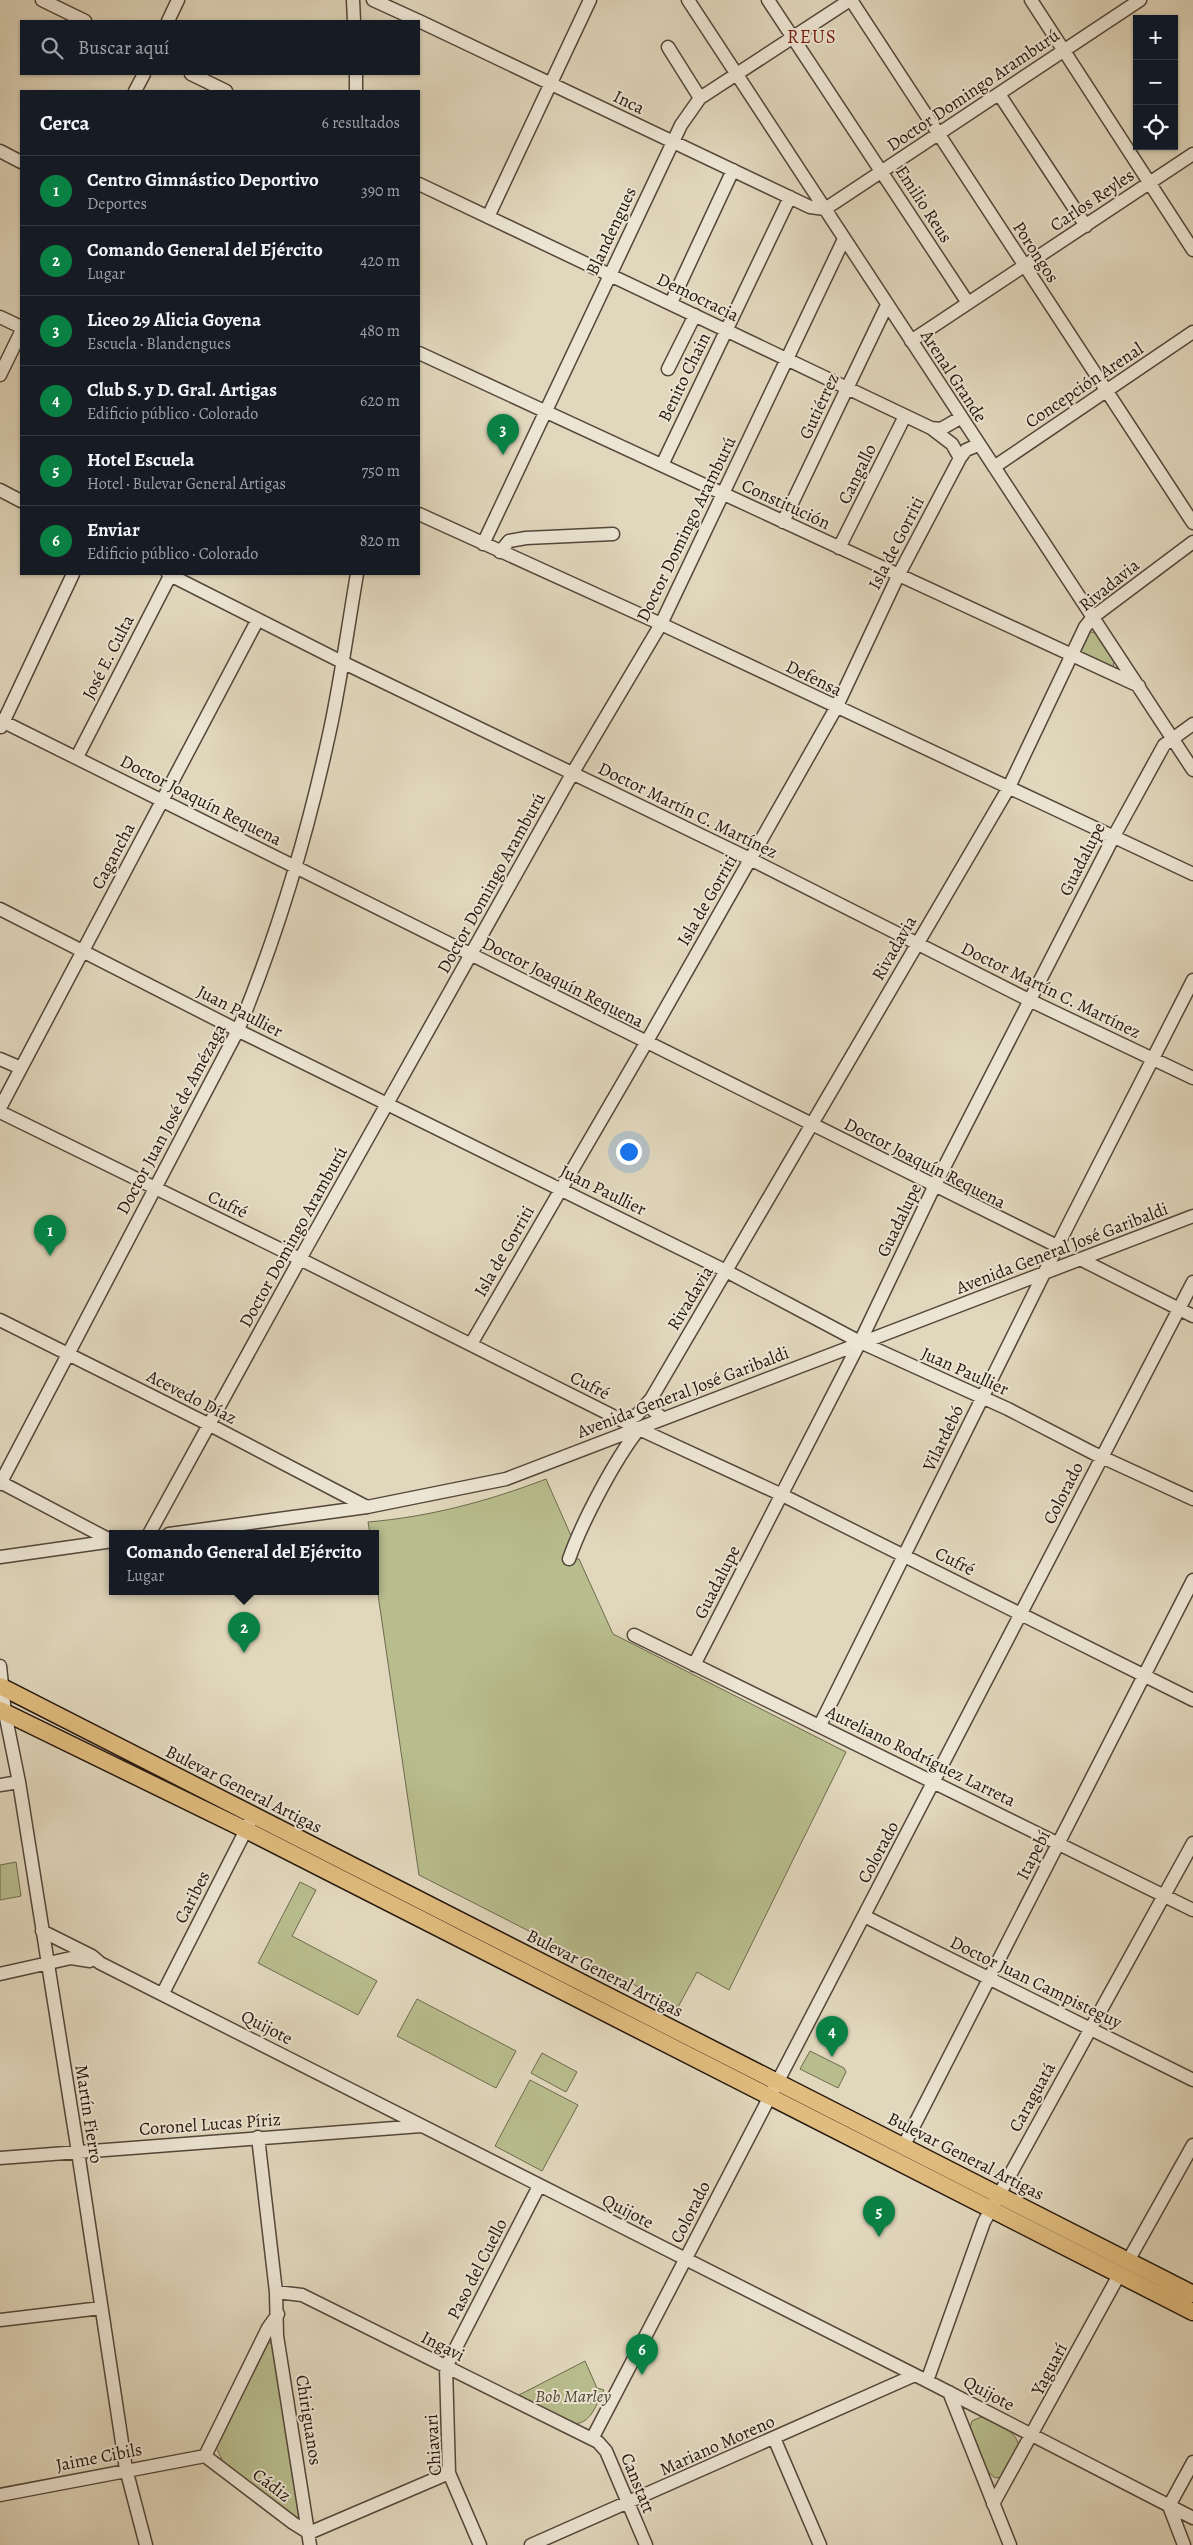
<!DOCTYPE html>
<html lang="es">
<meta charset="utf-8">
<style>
body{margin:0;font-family:Alegreya,serif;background:#242831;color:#f1f3f6}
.controls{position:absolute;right:15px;top:15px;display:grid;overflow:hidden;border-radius:0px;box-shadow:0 1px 4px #0004}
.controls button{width:45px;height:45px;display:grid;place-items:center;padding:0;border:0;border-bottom:1px solid #363941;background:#171b24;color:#f1f3f6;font:25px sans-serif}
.you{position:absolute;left:628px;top:1151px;width:18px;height:18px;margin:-12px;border:4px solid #fff;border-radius:50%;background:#1a73e8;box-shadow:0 0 0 8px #1a73e833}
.badge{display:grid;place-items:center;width:32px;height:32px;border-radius:50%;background:#0b8043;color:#fff;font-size:16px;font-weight:700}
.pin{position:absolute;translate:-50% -41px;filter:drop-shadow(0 1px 2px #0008)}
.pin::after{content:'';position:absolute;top:26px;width:18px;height:15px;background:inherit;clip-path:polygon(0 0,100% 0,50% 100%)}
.popup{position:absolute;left:109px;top:1530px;width:270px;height:65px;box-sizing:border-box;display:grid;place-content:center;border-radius:0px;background:#171b24;filter:drop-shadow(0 1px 4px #0005);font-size:16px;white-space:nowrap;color:#9ea1a6}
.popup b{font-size:19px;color:#f1f3f6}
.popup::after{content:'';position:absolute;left:50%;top:100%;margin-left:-10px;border:10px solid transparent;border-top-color:#171b24}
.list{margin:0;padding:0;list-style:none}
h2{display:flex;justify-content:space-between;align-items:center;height:65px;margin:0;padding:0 20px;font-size:21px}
h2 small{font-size:16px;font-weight:400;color:#9ea1a6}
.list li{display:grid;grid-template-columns:32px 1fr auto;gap:15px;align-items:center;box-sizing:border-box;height:70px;padding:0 20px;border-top:1px solid #363941}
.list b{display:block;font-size:19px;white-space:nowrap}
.list p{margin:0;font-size:16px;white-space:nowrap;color:#9ea1a6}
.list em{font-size:16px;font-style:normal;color:#9ea1a6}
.icon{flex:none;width:28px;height:28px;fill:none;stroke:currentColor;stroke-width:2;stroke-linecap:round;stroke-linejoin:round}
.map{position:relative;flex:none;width:1193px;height:2545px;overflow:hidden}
.search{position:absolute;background:#171b24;box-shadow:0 1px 4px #0004;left:20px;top:20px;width:400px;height:55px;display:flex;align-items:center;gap:12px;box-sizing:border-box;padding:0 18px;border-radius:0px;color:#9ea1a6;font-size:19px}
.panel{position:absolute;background:#171b24;box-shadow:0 1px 4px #0004;left:20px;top:90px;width:400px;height:485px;border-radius:0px}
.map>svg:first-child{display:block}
</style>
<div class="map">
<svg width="1193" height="2545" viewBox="0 0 1193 2545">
<rect width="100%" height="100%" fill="#e1d7bc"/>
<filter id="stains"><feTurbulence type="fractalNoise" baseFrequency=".004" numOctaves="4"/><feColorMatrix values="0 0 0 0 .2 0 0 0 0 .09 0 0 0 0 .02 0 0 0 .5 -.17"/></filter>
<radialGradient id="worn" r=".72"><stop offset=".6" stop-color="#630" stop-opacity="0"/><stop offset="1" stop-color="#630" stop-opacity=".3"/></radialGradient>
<path fill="#b8bd8d" stroke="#6e6a4e" d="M1092,632l3,1 19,29 -1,6 -31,-15 -1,-3 8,-17z
M546,1479l26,59 -9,23 11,3 2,-5h3l34,75 233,118 -117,238 -32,-18 -19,35 -259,-132 -44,-301v-40h-5l-2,-12c61,-5 121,-21 178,-43z
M16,1862l5,34 -21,4v-35z
M300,1882l16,8 -24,46 85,45 -19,34 -100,-52z
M417,1999l99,52 -20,37 -99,-52z
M810,2051l34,17 2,4 -8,16 -38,-19z
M542,2053l35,19 -11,20 -35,-19z
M530,2080l48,25 -36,66 -47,-25z
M267,2343h5l28,177 -77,-58 -7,-15z
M585,2361l12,27 7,2c-8,14 -12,33 -30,34l-55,-29z
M981,2417c14,5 36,13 38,30l-18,30 -6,1 -8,-7 -17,-43 2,-7z"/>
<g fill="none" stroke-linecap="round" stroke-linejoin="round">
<g stroke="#54463a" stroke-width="15">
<path id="minor" d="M42,0l43,21
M353,0l1,21
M373,0l46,21
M688,0l505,770
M768,0l200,303
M851,0l342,523
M1031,0l162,250
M168,21l10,-21
M419,21l391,186 15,2 315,-209
M668,47l32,51
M191,74l35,17
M356,74v17
M135,91l9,-17
M999,94l87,132
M0,151l21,11
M419,184l512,244 10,1 19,-11
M488,217l102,-217
M671,303l62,-133
M0,317l21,10
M911,341l282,-187
M419,353l720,333
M668,369l27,-54
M0,375l21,-43
M931,428l21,16 8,14
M662,465l128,-268
M994,467l199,-135
M0,490l21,11
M419,514l242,110 532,250
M783,522l104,-217
M483,544l198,-419 19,-27 150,-98
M839,548l66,-132
M500,552l9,-11 17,-3 87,-4
M168,574l174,88 408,197 279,141 164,78
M0,720l1057,526
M1,727l72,-153
M77,757l94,-183
M0,909l245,125 481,237 134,71 148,67 85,44 100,46
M0,1059l21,9
M0,1108l257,-487
M0,1112l300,147 339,170 141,65 413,206
M1080,1259l113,57
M0,1320l210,105 157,82
M471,1344l175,-301 190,-335 62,-132 62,-118 6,-8 12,-5
M663,1419l-11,-10 -1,-10 357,-610 77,-162 8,-10 100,-75
M621,1420l16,-5 14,-16
M0,1482l112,59
M0,1484l238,-454c40,-96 70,-198 92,-300 11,-51 18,-104 27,-156
M149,1534l151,-275 272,-485 89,-150 183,-385
M169,1534l198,-27 139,-28 687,-263
M0,1557l113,-16
M569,1559c13,-37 46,-100 70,-130
M634,1635l559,275
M694,1665l166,-323 74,-155 180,-351 50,-91 29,-21
M0,1666l5,47 14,69 59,370 48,317 20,76
M820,1725l247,-498 126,-247
M0,1785l19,-3
M864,1916l329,164
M42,1931l50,25 8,7 827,418 266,137
M0,1974l71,-16 19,3
M163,1993l87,-171
M258,2137l18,155 1,44 33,209
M903,2147l290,-567
M0,2158l421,-32
M1128,2261l65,-116
M276,2292l26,3 296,147 8,9 40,94
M0,2320l101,-12
M927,2381l57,-159 209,-379
M949,2392l61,153
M774,2438l46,107
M592,2439l601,-1157
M205,2456l63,-128 10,-14
M205,2456l88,67 16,10
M0,2495l205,-39
M993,2504l126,-229
M1169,2506l24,-44
M1169,2506l15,39
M309,2533l140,-60
M480,2545l-31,-72 -3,-106 93,-181
M531,2545l384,-170"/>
</g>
<g stroke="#25160e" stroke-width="19">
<path id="major" d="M0,1686l1193,608
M0,1710l246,120 947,482"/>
</g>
<use href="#minor" stroke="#ece5d3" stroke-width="12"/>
<use href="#major" stroke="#e0bc7e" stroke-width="16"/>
</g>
<g text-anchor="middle" stroke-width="4" stroke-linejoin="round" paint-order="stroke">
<g font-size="18" fill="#25160e" stroke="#ece5d3">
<text transform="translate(973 90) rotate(-34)" y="6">Doctor Domingo Aramburú</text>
<text transform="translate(629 102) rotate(26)" y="6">Inca</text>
<text transform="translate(1092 200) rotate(-34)" y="6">Carlos Reyles</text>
<text transform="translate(924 204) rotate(57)" y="6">Emilio Reus</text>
<text transform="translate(611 231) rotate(-65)" y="6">Blandengues</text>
<text transform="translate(1036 252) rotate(57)" y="6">Porongos</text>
<text transform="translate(698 297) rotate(26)" y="6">Democracia</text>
<text transform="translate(954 376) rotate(57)" y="6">Arenal Grande</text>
<text transform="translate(684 377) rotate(-64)" y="6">Benito Chain</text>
<text transform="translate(1084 385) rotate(-34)" y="6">Concepción Arenal</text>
<text transform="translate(819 406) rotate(-65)" y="6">Gutiérrez</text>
<text transform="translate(857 474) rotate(-64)" y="6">Cangallo</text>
<text transform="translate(786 504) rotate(25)" y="6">Constitución</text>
<text transform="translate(686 529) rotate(-64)" y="6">Doctor Domingo Aramburú</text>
<text transform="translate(896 543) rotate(-63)" y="6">Isla de Gorriti</text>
<text transform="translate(1109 585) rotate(-39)" y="6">Rivadavia</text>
<text transform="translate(108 657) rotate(-63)" y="6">José E. Culta</text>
<text transform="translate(814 678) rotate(26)" y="6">Defensa</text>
<text transform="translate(201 800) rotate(27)" y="6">Doctor Joaquín Requena</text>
<text transform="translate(688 810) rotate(26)" y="6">Doctor Martín C. Martínez</text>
<text transform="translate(113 856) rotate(-62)" y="6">Cagancha</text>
<text transform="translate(1082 859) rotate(-63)" y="6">Guadalupe</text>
<text transform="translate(491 883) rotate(-61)" y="6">Doctor Domingo Aramburú</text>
<text transform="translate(707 900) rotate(-60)" y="6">Isla de Gorriti</text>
<text transform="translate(894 948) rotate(-60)" y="6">Rivadavia</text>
<text transform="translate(563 982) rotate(27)" y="6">Doctor Joaquín Requena</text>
<text transform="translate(1051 990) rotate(26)" y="6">Doctor Martín C. Martínez</text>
<text transform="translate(240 1011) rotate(27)" y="6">Juan Paullier</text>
<text transform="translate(171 1119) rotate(-62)" y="6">Doctor Juan José de Amézaga</text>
<text transform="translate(925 1163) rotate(27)" y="6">Doctor Joaquín Requena</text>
<text transform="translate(603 1190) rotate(26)" y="6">Juan Paullier</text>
<text transform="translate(228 1204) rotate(26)" y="6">Cufré</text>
<text transform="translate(899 1220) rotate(-64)" y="6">Guadalupe</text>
<text transform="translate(293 1237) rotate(-61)" y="6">Doctor Domingo Aramburú</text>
<text transform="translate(1062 1248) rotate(-21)" y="6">Avenida General José Garibaldi</text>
<text transform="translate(504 1251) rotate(-60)" y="6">Isla de Gorriti</text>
<text transform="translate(690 1298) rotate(-59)" y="6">Rivadavia</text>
<text transform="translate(965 1371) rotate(24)" y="6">Juan Paullier</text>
<text transform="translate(590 1385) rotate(27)" y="6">Cufré</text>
<text transform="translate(683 1392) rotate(-21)" y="6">Avenida General José Garibaldi</text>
<text transform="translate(192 1397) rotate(27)" y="6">Acevedo Díaz</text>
<text transform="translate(943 1438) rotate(-64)" y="6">Vilardebó</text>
<text transform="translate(1063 1493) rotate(-63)" y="6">Colorado</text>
<text transform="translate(955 1561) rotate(27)" y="6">Cufré</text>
<text transform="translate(717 1582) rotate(-63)" y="6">Guadalupe</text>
<text transform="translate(921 1756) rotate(26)" y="6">Aureliano Rodríguez Larreta</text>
<text transform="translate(244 1789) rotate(27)" y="6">Bulevar General Artigas</text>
<text transform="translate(878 1852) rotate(-62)" y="6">Colorado</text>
<text transform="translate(1033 1855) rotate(-63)" y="6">Itapebí</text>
<text transform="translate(192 1897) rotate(-63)" y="6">Caribes</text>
<text transform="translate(605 1973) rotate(27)" y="6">Bulevar General Artigas</text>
<text transform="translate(1036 1982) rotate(26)" y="6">Doctor Juan Campisteguy</text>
<text transform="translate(267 2027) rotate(27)" y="6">Quijote</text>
<text transform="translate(1032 2097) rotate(-61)" y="6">Caraguatá</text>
<text transform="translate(89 2114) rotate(81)" y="6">Martín Fierro</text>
<text transform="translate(210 2124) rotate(-4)" y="6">Coronel Lucas Píriz</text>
<text transform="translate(966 2156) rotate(27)" y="6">Bulevar General Artigas</text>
<text transform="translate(628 2211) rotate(27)" y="6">Quijote</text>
<text transform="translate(690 2212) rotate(-63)" y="6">Colorado</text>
<text transform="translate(477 2269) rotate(-63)" y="6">Paso del Cuello</text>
<text transform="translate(443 2346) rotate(27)" y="6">Ingavi</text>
<text transform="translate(1049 2369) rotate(-62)" y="6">Yaguarí</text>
<text transform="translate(989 2393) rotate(28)" y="6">Quijote</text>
<text transform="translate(309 2420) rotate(81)" y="6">Chiriguanos</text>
<text transform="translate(433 2445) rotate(-94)" y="6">Chiavari</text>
<text transform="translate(717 2445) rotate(-24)" y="6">Mariano Moreno</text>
<text transform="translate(99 2457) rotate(-11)" y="6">Jaime Cibils</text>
<text transform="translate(638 2483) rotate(68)" y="6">Canstatt</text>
<text transform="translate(272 2485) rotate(37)" y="6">Cádiz</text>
</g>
<g font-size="18" font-style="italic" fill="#514834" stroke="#ece5d3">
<text x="573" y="2402">Bob Marley</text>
</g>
<g font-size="19" letter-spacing="1" fill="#7a1f14" stroke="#ece5d3">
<text x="812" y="43">REUS</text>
</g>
</g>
<rect width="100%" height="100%" filter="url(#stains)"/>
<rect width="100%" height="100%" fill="url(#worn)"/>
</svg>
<div class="controls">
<button>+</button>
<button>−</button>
<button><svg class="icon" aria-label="locate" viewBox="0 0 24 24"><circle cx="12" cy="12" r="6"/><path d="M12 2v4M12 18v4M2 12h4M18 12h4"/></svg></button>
</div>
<div class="you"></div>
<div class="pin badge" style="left:50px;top:1256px">1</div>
<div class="pin badge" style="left:244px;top:1653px">2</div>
<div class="popup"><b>Comando General del Ejército</b>Lugar</div>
<div class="pin badge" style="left:503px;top:455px">3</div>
<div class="pin badge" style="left:832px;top:2057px">4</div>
<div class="pin badge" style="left:879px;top:2237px">5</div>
<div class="pin badge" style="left:642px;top:2375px">6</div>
<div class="search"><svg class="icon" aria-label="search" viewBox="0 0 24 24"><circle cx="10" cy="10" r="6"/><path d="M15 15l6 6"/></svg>Buscar aquí</div>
<section class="panel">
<h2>Cerca<small>6 resultados</small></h2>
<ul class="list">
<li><span class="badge">1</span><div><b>Centro Gimnástico Deportivo</b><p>Deportes</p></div><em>390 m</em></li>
<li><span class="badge">2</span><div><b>Comando General del Ejército</b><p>Lugar</p></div><em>420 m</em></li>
<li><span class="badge">3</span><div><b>Liceo 29 Alicia Goyena</b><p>Escuela · Blandengues</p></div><em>480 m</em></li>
<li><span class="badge">4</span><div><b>Club S. y D. Gral. Artigas</b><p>Edificio público · Colorado</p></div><em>620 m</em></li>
<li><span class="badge">5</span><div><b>Hotel Escuela</b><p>Hotel · Bulevar General Artigas</p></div><em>750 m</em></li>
<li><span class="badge">6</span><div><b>Enviar</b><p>Edificio público · Colorado</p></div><em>820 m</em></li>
</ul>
</section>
</div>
